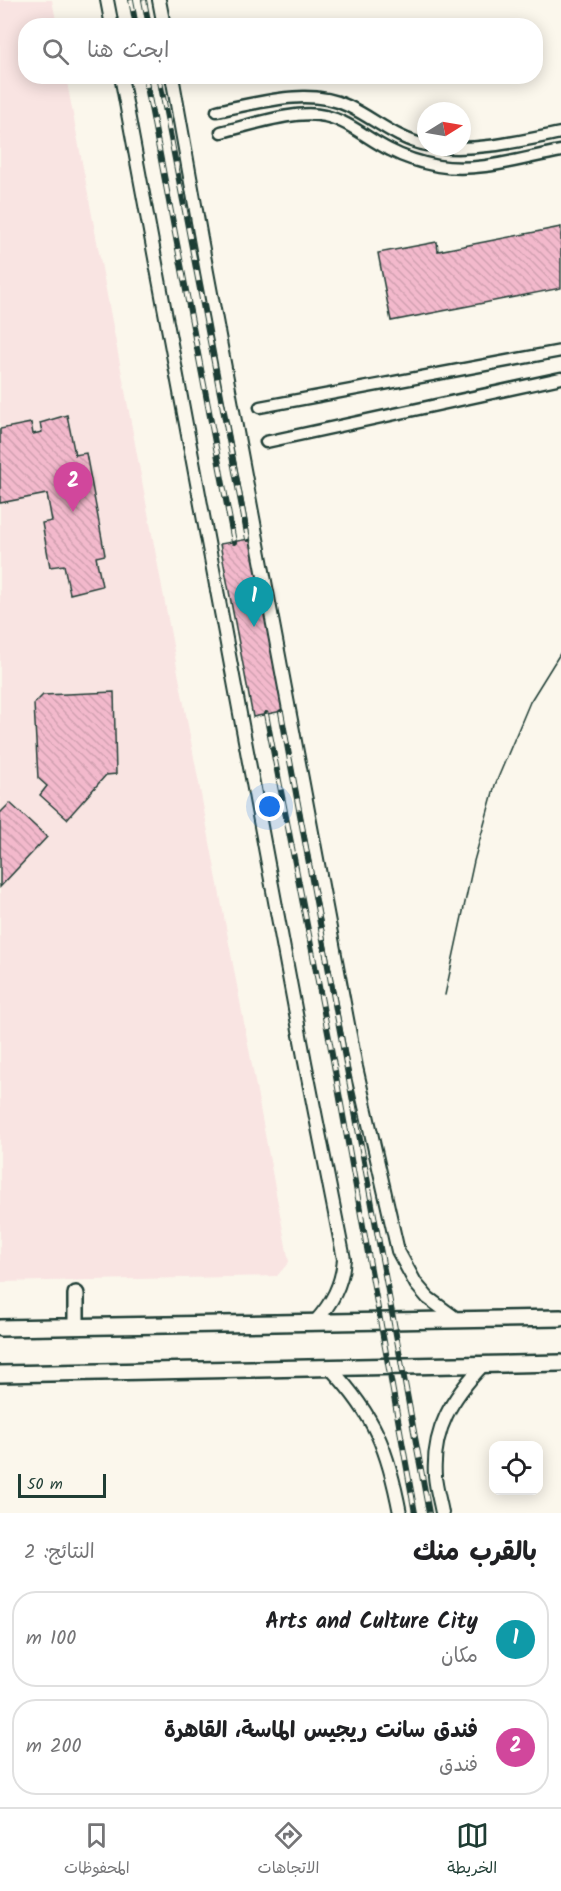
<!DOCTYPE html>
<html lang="ar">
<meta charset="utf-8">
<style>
body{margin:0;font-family:Kalam,"Playpen Sans Arabic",sans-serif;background:#f2f2f2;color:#202124;direction:rtl}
.controls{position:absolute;right:18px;bottom:18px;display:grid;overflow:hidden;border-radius:12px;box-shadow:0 3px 15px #0003}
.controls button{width:54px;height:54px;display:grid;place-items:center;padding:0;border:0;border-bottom:2px solid #e0e0e0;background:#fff;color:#202124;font:30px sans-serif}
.compass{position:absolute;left:417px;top:102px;width:54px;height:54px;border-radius:50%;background:#fff;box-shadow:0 3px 15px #0003;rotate:79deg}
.scale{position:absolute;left:18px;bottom:15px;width:88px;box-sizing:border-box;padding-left:6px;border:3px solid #1f3d34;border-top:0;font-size:16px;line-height:21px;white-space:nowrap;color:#1f3d34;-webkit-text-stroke:4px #fbf7ec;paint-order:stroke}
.you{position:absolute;left:270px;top:807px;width:21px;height:21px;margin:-15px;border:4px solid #fff;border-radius:50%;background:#1a73e8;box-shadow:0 0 0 9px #1a73e833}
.badge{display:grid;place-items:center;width:39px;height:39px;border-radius:50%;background:#1f3d34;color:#fff;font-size:20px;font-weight:700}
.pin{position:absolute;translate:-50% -50px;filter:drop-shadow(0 2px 3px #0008)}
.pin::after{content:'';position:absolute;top:32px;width:21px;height:18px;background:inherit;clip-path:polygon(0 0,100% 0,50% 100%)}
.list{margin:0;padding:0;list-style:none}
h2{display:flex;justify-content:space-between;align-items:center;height:78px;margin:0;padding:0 24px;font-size:26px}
h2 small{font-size:20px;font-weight:400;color:#757577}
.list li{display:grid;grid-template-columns:39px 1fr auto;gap:18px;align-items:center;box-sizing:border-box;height:96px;margin:0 12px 12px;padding:0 12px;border:2px solid #e0e0e0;border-radius:24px}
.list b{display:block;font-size:22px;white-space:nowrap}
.list p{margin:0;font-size:20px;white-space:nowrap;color:#757577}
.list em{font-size:20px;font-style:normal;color:#757577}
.icon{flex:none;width:33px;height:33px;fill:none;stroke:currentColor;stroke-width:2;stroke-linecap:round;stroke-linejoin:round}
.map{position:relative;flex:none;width:561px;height:1513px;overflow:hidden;direction:ltr}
.search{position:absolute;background:#fff;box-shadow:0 3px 15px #0003;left:18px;right:18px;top:18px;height:66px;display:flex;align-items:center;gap:15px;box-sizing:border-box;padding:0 21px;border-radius:24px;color:#757577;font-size:22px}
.sheet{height:294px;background:#fff}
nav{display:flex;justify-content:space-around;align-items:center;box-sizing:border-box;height:84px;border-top:2px solid #e0e0e0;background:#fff;font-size:16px;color:#757577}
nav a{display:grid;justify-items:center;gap:3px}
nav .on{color:#1f3d34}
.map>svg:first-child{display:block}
</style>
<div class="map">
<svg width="561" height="1513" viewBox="0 0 561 1513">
<defs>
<pattern id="building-back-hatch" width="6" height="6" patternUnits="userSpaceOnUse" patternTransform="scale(1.5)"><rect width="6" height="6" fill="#f3b9cc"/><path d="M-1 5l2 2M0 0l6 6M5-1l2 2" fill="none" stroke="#d0a0b0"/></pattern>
</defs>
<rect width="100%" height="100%" fill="#fbf7ec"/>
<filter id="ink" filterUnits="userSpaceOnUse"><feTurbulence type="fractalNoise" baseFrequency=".0167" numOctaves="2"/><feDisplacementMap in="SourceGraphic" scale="12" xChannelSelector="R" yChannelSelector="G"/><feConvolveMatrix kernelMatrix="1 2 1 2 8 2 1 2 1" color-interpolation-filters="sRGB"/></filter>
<g filter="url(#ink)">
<path fill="#f9e4e2" d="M0,0h52l5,25 -31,1v50l40,1 223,1185 -12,14 -277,6z"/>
<path fill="url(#building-back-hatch)" stroke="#1f3d34" stroke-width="1.5" d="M561,227v61l-170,33 -13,-68 59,-11 1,9z
M67,415l8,40 11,-2 19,102 -9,2 6,29 -32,8 -6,-29 -14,2 -8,-44 10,-2 -5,-27 -47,9v-74l31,-6 2,11 9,-2 -2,-9z
M254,538l33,172 -34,7 -33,-173z
M114,692l2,82 -10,1 -39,44 -27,-24 7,-9 -9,-8 -4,-74 9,-9z
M10,803l37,34 -47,50v-74z"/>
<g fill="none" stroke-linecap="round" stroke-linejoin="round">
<g stroke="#1f3d34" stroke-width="15">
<path id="minor" d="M217,111c41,-8 92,-24 131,-5 27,13 48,33 78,39
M221,132c31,-7 74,-23 104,-16 24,5 44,24 65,34 15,8 32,13 48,16 41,7 84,-8 123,-15
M438,147c42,4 82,-6 123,-14
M260,407l301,-56
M266,442l295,-64"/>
</g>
<g stroke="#1f3d34" stroke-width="16">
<path id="tertiary" d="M107,0l5,26
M159,0l5,26
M121,76l184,986 39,197c-2,26 -12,44 -29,63
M172,76l35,196 149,795 42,184 18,33 12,14 30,22
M331,1369c44,47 57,81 69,144
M442,1513c-2,-12 -6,-24 -7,-37 -3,-47 17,-78 48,-111"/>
</g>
<g stroke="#1f3d34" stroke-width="20">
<path id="primary" d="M76,1294v32
M0,1328l561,-10
M0,1374l561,-11"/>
</g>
<use href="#minor" stroke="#fbf7ec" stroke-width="10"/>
<use href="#tertiary" stroke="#fbf7ec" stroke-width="12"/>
<use href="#primary" stroke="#fbf7ec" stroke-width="15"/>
<path stroke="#1f3d34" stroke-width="1.5" d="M445,995l29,-134 21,-76 35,-83 31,-50"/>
<g stroke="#1f3d34" stroke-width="6">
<path id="rail" d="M131,0l5,26
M144,0l5,26
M145,76l89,466
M159,76l89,463
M281,712l148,801
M266,714l63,324 86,475"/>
</g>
<use href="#rail" stroke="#fbf7ec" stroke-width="4" stroke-dasharray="11" stroke-linecap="butt"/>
</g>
</g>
</svg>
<div class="controls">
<button><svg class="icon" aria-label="locate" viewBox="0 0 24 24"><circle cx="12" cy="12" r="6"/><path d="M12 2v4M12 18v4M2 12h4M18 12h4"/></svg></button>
</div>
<svg class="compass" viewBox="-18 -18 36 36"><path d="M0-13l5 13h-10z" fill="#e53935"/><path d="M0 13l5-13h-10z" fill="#757577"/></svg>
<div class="scale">50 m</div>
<div class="you"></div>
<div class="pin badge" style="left:254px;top:627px;background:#0f9aa8">1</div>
<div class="pin badge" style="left:73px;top:512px;background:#d1479c">2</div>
<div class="search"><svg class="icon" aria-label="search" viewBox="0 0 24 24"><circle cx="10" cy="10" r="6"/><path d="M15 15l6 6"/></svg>ابحث هنا</div>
</div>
<section class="sheet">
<h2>بالقرب منك<small>النتائج: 2</small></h2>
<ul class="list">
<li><span class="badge" style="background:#0f9aa8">1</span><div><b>Arts and Culture City</b><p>مكان</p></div><em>100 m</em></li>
<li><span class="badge" style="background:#d1479c">2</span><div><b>فندق سانت ريجيس الماسة، القاهرة</b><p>فندق</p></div><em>200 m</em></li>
</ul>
</section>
<nav>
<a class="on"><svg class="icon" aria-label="map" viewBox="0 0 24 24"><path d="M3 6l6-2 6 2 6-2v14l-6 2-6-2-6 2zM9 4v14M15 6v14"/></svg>الخريطة</a>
<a><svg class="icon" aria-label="directions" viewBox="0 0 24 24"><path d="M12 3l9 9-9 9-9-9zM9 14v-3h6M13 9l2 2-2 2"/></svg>الاتجاهات</a>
<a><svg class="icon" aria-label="saved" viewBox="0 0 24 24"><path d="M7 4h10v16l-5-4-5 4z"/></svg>المحفوظات</a>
</nav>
